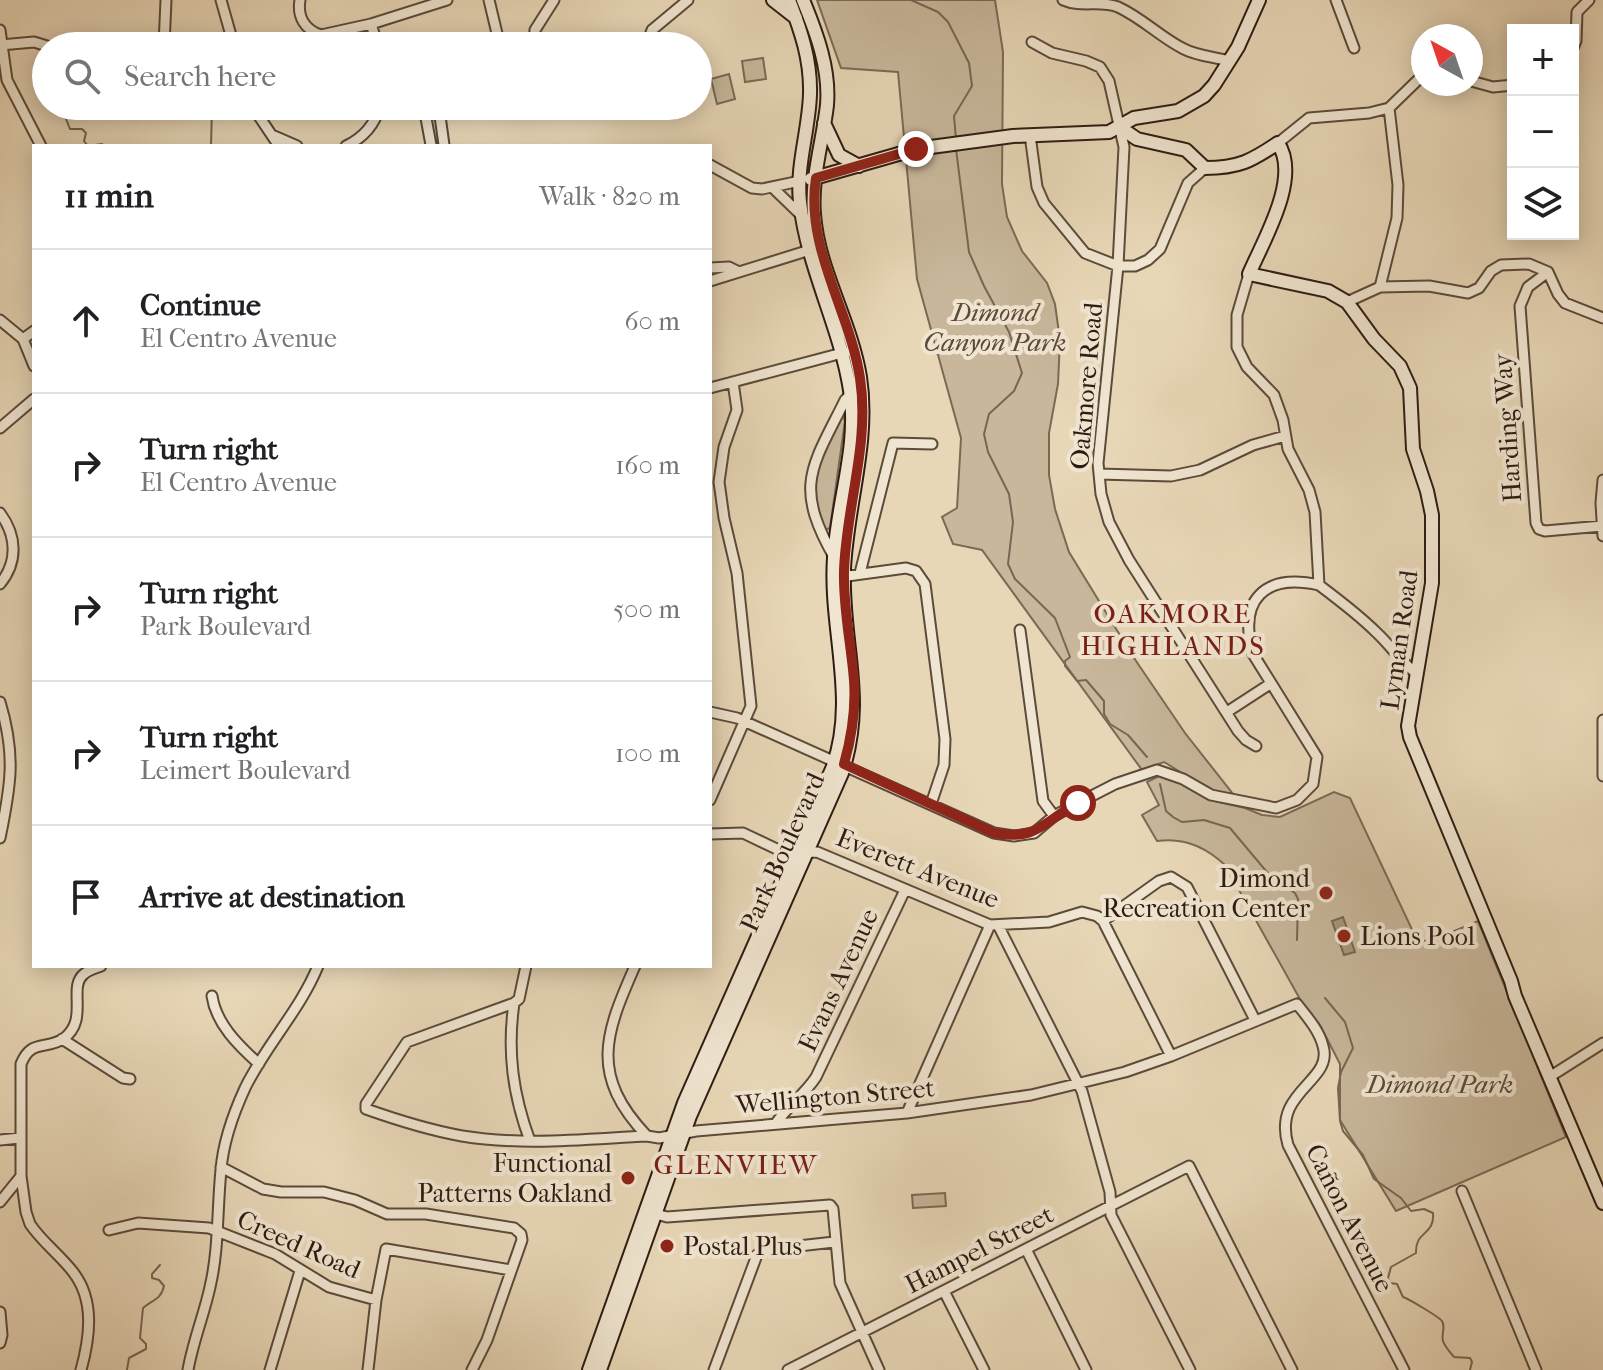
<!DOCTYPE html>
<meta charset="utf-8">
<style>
body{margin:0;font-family:"IM FELL French Canon",serif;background:#f2f2f2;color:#202124}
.controls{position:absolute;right:24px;top:24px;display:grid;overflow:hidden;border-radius:0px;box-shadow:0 4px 20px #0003}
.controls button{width:72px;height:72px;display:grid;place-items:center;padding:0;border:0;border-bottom:2px solid #e0e0e0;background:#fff;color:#202124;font:40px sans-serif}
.compass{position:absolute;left:1411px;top:24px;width:72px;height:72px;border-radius:50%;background:#fff;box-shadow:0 4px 20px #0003;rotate:320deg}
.stop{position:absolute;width:24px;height:24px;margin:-18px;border:6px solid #8f2418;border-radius:50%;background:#fff}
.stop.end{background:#8f2418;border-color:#fff;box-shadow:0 2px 8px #0008}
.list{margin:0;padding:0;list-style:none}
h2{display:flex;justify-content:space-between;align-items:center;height:104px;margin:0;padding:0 32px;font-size:34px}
h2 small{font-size:26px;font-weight:400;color:#757577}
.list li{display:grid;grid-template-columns:52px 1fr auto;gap:24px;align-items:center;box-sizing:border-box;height:144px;padding:0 32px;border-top:2px solid #e0e0e0}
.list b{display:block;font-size:30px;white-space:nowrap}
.list p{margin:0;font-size:26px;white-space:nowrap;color:#757577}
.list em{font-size:26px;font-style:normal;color:#757577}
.icon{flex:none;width:44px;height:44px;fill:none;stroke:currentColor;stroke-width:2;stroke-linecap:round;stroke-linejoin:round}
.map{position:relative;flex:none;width:1603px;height:1370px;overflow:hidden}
.search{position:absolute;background:#fff;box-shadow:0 4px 20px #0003;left:32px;top:32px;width:680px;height:88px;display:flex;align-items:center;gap:20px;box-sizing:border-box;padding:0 28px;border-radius:44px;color:#757577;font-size:30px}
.panel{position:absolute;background:#fff;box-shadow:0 4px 20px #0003;left:32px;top:144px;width:680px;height:824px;border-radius:0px}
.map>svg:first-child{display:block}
</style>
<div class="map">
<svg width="1603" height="1370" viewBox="0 0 1603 1370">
<rect width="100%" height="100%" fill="#e8d7b7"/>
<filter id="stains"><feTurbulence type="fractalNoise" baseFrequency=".0025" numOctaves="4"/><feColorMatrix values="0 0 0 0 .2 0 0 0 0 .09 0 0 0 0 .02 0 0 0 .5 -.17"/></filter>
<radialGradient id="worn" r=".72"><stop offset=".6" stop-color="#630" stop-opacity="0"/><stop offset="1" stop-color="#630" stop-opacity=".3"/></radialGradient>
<path fill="#c8b79b" stroke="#7b6956" stroke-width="2" d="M817,0h178l8,52 -1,132 5,33 15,34 25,32 8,21 5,36 -2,44 -9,49v42l6,34 14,43 65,106 51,75 48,61 -22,-3 -47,-29 -22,8 -160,-220 -29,-6 -11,-27 15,-9 4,-70 -44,-159 -19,-207 -57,-4z
M763,58l3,21 -21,3 -3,-21z
M729,74l6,25 -18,5 -6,-25z
M843,416l2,5 -15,107 -5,2c-25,-42 -3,-75 15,-113z
M1165,773l45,27 35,8 17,7 18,2 54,-25 16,6 66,140 12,4 50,-21 88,216 -170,74 -56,-91v-56l-20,-39 -19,-24 -76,-136c-19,-18 -41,-28 -68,-24l-15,-26 17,-10 -12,-23z
M945,1193l1,13 -33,2 -1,-13z"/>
<path fill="#a9977f" stroke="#786553" stroke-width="2" d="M1343,917l12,35 -11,3 -12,-34z"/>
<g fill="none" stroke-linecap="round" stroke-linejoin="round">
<path stroke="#786553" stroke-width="2" d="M911,0l27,12 10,10 21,41 3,23 -18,30 2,23
M200,35l2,11
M39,80l3,17 4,3
M54,106l10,8 6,15h12l4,4 -2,8 4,5 14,-2 3,2
M211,146l1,-40
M956,149l13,103 15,34 25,46 13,41 -8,18 -25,23 -5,20 4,18 21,42 4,28 -5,42 7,15 40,39 15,39 -5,4v5l12,15 9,-1 18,21v13l6,10 18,11 19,22
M1160,784l6,27 7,6 9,5 22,-2 26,8 42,50 23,15 3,6 -1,41
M1325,998l20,24 8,26 -12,24 -3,16 2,33 3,10 20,24 11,24 27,19 10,13 13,-2 9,4c2,23 -18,17 -17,40l-25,14 -3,11 2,5 7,1 6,13c6,2 36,20 39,24 4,7 -1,12 1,20 2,6 7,11 11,16l16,1 2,4 -2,8
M127,1370l2,-12 17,-9v-5l-6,-6 3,-30c9,-8 18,-8 21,-22l-5,-6 -7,-2v-4l8,-9"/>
<g stroke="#5c4a3b" stroke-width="13">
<path id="street" d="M221,0l13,46
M300,0c-3,17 5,30 21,35l50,-11 76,-24
M489,0l11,46
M1063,0c18,8 38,0 55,7 24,11 41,29 64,41 14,8 32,9 48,13
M1336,0l18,48
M371,24l7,22
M0,30l7,50 34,66
M1032,42l20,11 34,8 14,6 9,14 15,66 -6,119 -20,197 3,31 8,28 20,38 109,171 8,9 10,6
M0,45l34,-3 13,4
M164,46l2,-46
M534,46l1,-16 19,-30
M646,46l6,-16 36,-30
M1573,48l3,-7 1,-29 12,-12
M1471,81l22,6 20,-2
M252,106l27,40
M1030,135l7,52 7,16 41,50 33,13h17l13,-6 12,-11 28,-66 17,-15
M274,136l23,10
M1278,143l31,-25 60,-5 20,-5 34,-33
M431,145l-5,-27 7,-6 7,4 4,29
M346,146c17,-8 29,-22 34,-40
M710,165l42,23 10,1 38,-8
M772,187l29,28
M710,268l19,-1 10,5
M1548,272l-20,15 -8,19 16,217 3,6 6,2 57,-5
M1249,274l-12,41v32l10,20 27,28 9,25 5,29 21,41 6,22 4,73c20,15 40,30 58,48 14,13 24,29 39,40
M710,281l103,-32
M1380,287l17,-69 1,-33 -9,-77
M1347,302l33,-15 49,-1 39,7 11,-5 12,-17 10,-6 28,-1 19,8 10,22 7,9 38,15
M0,320l23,19 11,27
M23,339l11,-8
M710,388l136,-36
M0,428l34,-29
M1099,474l72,2 29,-6 53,-25 32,-9
M1603,480l-2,23 2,33
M0,513c17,23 18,49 0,71
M834,557c-41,-72 -22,-90 11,-157l6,-6
M860,573l33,-130 39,1
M840,577l66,-9 10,3 9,13 20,155 -1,26 -13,39
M1020,630l23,171 11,15
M0,702c16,53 11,83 0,136
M710,712l27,6 257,115 20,3 20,-3 20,-17 24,-13 37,-19 42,-14 26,9 28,16 65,13 21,-8 16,-16 4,-27 -64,-103c-15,-54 11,-81 66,-69
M1227,712l43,-28
M1603,720v56
M710,800l41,-94 -14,-133 -13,-55 -5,-36 5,-35 13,-37 -4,-28
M710,834l33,-1 42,20 32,-1 173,73 59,-3 33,-10 15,4 6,5 68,135
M1103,921l56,-40 12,-4 16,10 68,133
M998,925l84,166 28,101 1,23 79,155
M526,966l-7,33 -5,4 -107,39 -41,62v5c31,11 63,21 96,27 61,10 124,3 185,0l12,2 37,-7 211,-18 124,-18 94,-23 46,-16 126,-52c10,13 22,26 26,42 11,36 -51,44 -35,99l116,225
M635,966c-30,68 -46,109 12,170
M212,996c4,28 27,50 47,68
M514,1003c-7,49 -1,92 16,138
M62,1039l61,39 7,1
M1551,1076l52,-33
M907,1113l83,-188
M776,1123c12,-17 29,-29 40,-46l89,-187
M0,1140l20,-2
M221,1167l42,22 18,3h43l31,8 32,14h39l88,14 7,6 1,6 -35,100 -15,30
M21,1176l5,36 4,12c12,18 30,31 43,48 22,28 17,65 8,98
M1462,1191l74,179
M0,1202l21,-26v-112c10,-25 24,-14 42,-25 27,-19 4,-52 21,-65 4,-4 12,-6 17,-8
M649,1212l18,5 163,-12 3,4 7,74 39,87
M109,1230l29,-7 71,5 66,26 54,33 47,13
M1026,1249l60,121
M944,1291l40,79
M0,1312l2,23 -2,8
M188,1370c5,-29 16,-55 22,-83 9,-38 7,-78 11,-117 2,-27 13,-58 24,-82 21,-43 55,-78 73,-122
M270,1370l30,-99
M368,1370l8,-70 10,-51 125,21
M714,1370l43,-115 6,-5 71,-8
M788,1370l401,-204 103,204"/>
</g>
<g stroke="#2e1b12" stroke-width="16">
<path id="secondary" d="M773,0l23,18
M824,123l15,32 20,11
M1121,128l16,11 49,11 19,18c34,0 46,-7 73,-25 23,35 -14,96 -29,131l79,17 19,11 27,37 26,27 10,22 3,61 14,42 5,24v68l-24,143 2,11 101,244 4,15 88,207
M811,179l105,-30 97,-13 96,-4 25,-14 44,-7 26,-15 10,-11 24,-38 21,-47
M589,1370l95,-267 148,-334c26,-69 -3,-140 2,-211 3,-56 25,-112 16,-168 -10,-64 -43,-123 -50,-188 -4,-36 9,-72 10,-108 1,-34 -9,-63 -21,-94
M600,1370l90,-254 152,-343c25,-77 -1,-130 2,-204 3,-65 26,-127 16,-192 -9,-56 -42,-107 -46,-163 -3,-37 9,-73 13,-109 3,-36 -10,-71 -24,-105"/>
</g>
<use href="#street" stroke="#f0e5d0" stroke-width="9"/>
<use href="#secondary" stroke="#f0e5d0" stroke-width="12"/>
</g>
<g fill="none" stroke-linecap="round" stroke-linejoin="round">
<path stroke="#8f2418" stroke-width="10" d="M916,149l-100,29c-11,70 34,133 44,200 10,66 -14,128 -16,193 -1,37 7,72 10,109 2,29 -2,56 -10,84l150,69c43,8 49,-11 84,-30"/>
</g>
<g fill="#8f2418" stroke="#f0e5d0" stroke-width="3">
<circle cx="1326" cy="893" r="8"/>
<circle cx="1344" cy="936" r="8"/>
<circle cx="628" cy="1178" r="8"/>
<circle cx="667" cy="1246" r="8"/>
</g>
<g text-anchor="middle" stroke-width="8" stroke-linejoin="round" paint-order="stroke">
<g font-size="26" font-style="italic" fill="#5c4a3b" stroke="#f0e5d0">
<text x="995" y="321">Dimond<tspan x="995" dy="30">Canyon Park</tspan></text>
<text x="1440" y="1093">Dimond Park</text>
</g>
<g font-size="26" fill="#2e1b12" stroke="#f0e5d0">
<text transform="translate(1086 386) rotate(-85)" y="9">Oakmore Road</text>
<text transform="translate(1507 428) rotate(-94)" y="9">Harding Way</text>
<text transform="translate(1399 640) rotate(-82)" y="9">Lyman Road</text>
<text transform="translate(782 852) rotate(-66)" y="9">Park Boulevard</text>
<text transform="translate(918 868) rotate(22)" y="9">Everett Avenue</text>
<text transform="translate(838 980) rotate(-65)" y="9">Evans Avenue</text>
<text transform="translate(835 1096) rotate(-5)" y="9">Wellington Street</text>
<text transform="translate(1350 1218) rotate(63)" y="9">Cañon Avenue</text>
<text transform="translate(299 1244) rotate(24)" y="9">Creed Road</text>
<text transform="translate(979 1249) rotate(-27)" y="9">Hampel Street</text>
</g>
<g font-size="26" fill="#2e1b12" stroke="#f0e5d0" text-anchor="end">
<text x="1310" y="887">Dimond<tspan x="1310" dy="30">Recreation Center</tspan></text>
<text x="1360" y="945" text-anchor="start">Lions Pool</text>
<text x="612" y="1172">Functional<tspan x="612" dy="30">Patterns Oakland</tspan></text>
<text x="683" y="1255" text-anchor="start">Postal Plus</text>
</g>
<g font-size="28" letter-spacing="2" fill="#7a1f14" stroke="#f0e5d0">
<text x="1173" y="623">OAKMORE<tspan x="1173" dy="32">HIGHLANDS</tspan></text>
<text x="736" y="1174">GLENVIEW</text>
</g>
</g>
<rect width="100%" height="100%" filter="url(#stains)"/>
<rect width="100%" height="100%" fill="url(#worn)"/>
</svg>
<div class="controls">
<button>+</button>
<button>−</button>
<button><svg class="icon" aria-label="layers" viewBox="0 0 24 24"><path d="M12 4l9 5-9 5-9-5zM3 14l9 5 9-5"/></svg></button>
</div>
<svg class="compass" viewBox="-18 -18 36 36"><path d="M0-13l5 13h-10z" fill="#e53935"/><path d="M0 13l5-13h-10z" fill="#757577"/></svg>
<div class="stop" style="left:1078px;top:803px"></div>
<div class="stop end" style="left:916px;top:149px"></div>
<div class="search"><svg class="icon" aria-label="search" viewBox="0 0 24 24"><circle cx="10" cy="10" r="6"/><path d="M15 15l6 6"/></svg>Search here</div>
<section class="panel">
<h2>11 min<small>Walk · 820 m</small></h2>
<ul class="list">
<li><svg class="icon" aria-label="ahead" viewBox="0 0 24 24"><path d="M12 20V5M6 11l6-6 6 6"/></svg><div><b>Continue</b><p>El Centro Avenue</p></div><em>60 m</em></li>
<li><svg class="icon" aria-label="right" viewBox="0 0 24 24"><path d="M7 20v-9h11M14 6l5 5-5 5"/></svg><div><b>Turn right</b><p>El Centro Avenue</p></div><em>160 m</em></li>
<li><svg class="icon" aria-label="right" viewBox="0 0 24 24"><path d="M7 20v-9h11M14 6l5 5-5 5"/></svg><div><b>Turn right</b><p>Park Boulevard</p></div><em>500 m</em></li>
<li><svg class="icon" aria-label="right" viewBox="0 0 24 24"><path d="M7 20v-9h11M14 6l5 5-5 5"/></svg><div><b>Turn right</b><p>Leimert Boulevard</p></div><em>100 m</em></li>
<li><svg class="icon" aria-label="arrive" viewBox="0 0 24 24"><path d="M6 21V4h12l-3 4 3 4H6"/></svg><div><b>Arrive at destination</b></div></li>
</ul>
</section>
</div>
